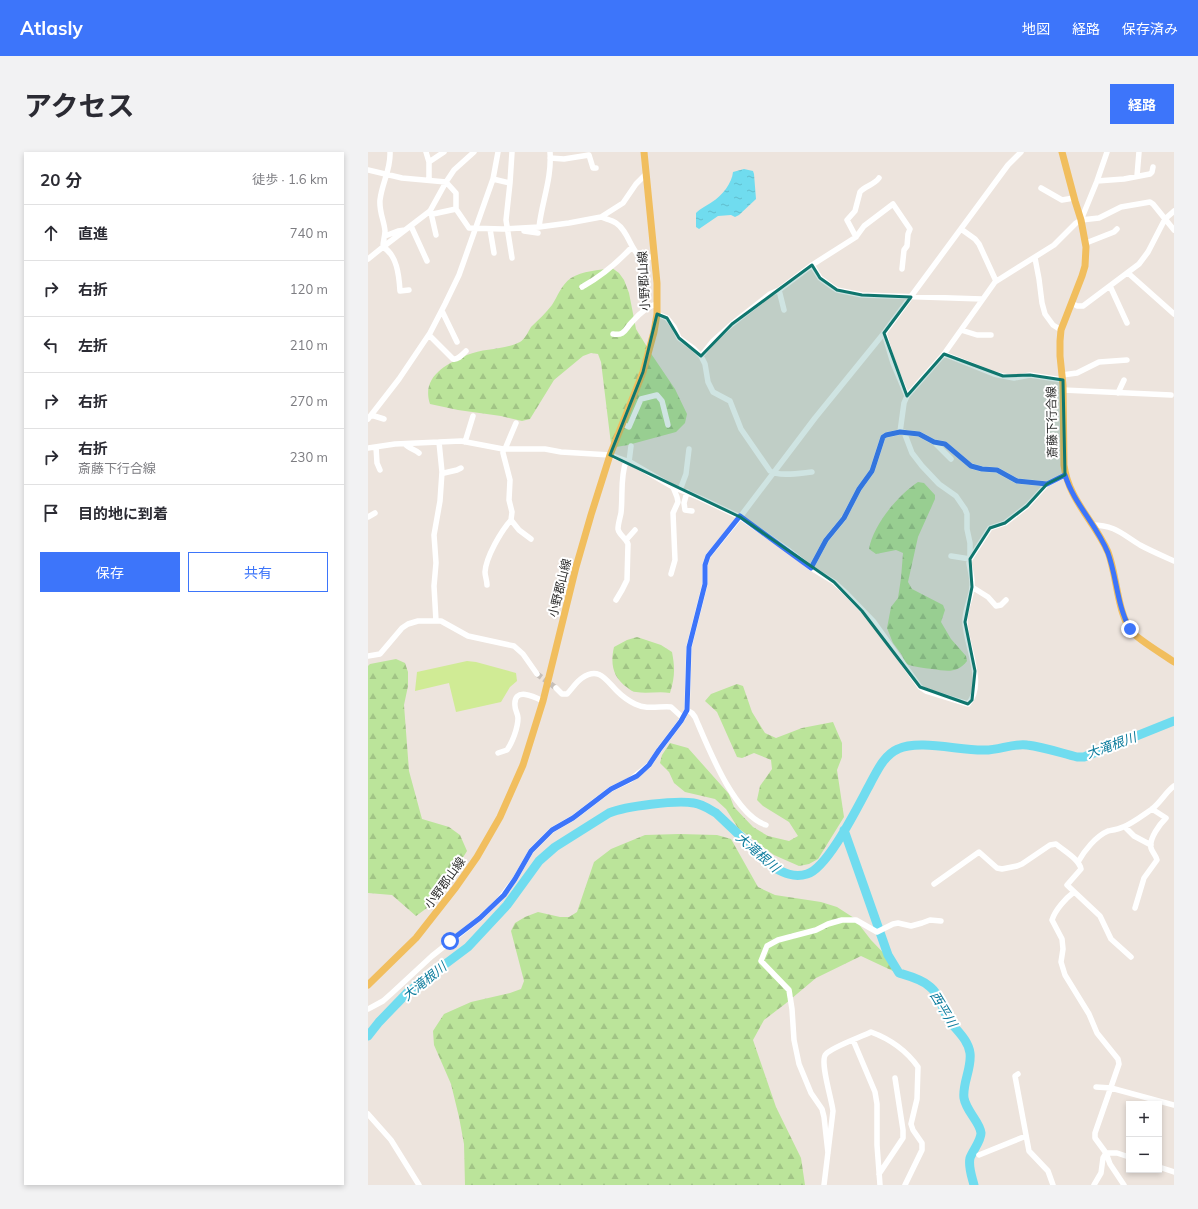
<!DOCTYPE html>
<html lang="ja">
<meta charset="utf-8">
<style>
body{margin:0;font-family:Mulish,"Noto Sans JP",sans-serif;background:#f2f2f3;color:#2b2b33}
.controls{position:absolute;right:12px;bottom:12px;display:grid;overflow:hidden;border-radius:0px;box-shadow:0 2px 6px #0003}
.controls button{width:36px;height:36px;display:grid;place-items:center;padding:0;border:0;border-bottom:1px solid #e1e1e2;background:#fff;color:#2b2b33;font:20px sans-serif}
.stop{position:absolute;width:12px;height:12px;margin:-9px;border:3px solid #3d75fa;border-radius:50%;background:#fff}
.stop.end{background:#3d75fa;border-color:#fff;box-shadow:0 1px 4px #0008}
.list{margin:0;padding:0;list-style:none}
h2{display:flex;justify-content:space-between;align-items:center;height:52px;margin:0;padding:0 16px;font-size:17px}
h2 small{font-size:13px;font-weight:400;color:#7c7c81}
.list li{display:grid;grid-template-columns:26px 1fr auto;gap:12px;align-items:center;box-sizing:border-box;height:56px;padding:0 16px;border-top:1px solid #e1e1e2}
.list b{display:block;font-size:15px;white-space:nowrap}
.list p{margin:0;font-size:13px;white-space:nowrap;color:#7c7c81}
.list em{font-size:13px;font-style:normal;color:#7c7c81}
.actions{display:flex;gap:8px;padding:12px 16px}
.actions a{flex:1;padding:9px 0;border:1px solid #3d75fa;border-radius:0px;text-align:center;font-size:14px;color:#3d75fa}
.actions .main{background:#3d75fa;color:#fff}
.icon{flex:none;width:22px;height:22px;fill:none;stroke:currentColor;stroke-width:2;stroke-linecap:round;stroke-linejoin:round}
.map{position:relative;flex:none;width:806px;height:1033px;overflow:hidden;border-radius:0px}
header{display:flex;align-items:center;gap:24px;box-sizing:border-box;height:56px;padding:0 20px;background:#3d75fa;color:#fff}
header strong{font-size:19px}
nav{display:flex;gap:22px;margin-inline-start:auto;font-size:14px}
.intro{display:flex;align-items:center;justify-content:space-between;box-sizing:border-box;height:96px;padding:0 24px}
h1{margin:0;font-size:28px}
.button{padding:10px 18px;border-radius:0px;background:#3d75fa;color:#fff;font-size:14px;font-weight:700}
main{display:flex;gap:24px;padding:0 24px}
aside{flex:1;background:#fff;border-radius:0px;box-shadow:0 2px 6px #0003}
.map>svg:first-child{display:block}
</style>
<header>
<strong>Atlasly</strong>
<nav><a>地図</a><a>経路</a><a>保存済み</a></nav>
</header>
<div class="intro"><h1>アクセス</h1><a class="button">経路</a></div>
<main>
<aside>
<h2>20 分<small>徒歩 · 1.6 km</small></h2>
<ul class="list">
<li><svg class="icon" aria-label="ahead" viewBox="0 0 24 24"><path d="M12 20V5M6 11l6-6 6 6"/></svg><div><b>直進</b></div><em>740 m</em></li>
<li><svg class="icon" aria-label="right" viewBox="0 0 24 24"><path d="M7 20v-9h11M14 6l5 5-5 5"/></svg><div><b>右折</b></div><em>120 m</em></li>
<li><svg class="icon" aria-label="left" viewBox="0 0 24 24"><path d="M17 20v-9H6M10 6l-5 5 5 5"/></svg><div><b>左折</b></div><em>210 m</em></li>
<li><svg class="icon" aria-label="right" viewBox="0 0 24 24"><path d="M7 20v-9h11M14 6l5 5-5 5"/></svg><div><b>右折</b></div><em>270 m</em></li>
<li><svg class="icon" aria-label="right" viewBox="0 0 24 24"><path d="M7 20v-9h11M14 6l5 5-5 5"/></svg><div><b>右折</b><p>斎藤下行合線</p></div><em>230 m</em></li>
<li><svg class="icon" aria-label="arrive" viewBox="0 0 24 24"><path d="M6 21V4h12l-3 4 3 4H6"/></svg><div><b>目的地に到着</b></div></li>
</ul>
<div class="actions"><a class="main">保存</a><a>共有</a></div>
</aside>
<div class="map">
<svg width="806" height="1033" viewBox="0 0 806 1033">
<defs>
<pattern id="forest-firs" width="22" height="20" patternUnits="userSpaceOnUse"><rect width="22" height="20" fill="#bbe49a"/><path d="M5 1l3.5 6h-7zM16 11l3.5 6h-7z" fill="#a1c485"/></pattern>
<pattern id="water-ripples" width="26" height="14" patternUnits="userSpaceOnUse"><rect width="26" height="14" fill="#70dcef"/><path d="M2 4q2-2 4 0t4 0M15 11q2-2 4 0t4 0" fill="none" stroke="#61bdcd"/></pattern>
</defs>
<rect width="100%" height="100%" fill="#ede4dd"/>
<path fill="url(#forest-firs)" d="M244,116l7,5 5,7 5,13 7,36 16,26 23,34 12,25 -2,9 -9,9 -48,13 -12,2 -5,-3 -10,-82 -3,-8 -7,-1 -8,3 -29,24 -24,39 -8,2 -21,-5 -43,-6 -28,-6c-9,-27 16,-40 37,-49 17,-7 37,-5 53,-13 5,-3 8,-10 11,-15 7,-7 15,-14 21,-22 6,-9 9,-20 19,-27 11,-7 28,-8 41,-10z
M550,330l6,1 11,12v4l-17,38 -10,45 4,7 31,16 2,5 -4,12 10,17 15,17 1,5c-10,13 -21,10 -35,8 -9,-1 -17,-2 -26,-5l-4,-9 -9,-12 -6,-15 4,-21 7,-9 3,-20 2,-25 -7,-3 -20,4 -7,-5c4,-24 29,-54 49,-67z
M269,485l24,8 11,7c3,16 3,25 -2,41 -11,-2 -23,1 -34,-1 -3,0 -6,-2 -8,-4 -15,-10 -18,-24 -14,-41l13,-7z
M28,507l9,4 3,9v14l-4,19 5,66 13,48 27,8 11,8 7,16 -18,29 -18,25 -15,11 -24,-21 -24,-2v-227l2,-2z
M369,532l6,2 9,26 13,21 11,5 26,-10 31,-6 9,21v14l-5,13 7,47 -26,42 -9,5 -10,2 -25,-11 -36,-27 -12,-19 -11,-10 -30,-7 -11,-9 -5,-11 -9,-9 2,-8 8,-12 18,5 41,46 5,13 19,20 15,9 21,5 9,-5 -9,-14 -26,-16 -6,-6 3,-14 12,-17 -1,-9 -17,-7 -12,5 -5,-1 -20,-45 -12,-11 6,-7z
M311,682l38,1 14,4 27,48 17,8 46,7 16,5 17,11 17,22 24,25 -2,6 -32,-15 -45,22 -31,26 -21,16 -11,20 23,67 25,51 4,27h-340l-1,-41 -5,-27 -8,-33 -17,-39 -1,-14 11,-17 27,-12 39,-9 11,-4 3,-8 -13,-50 4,-8 10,-6 13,-5 22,5h9l8,-5 17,-50 17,-13 34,-14z"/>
<path fill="#d0eb95" d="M99,509l9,1 40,11 1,8 -7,6 -9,15 -45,10 -7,-29 -34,8 2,-19z"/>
<path fill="url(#water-ripples)" d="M376,17l9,2 1,3 2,25 -17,16 -4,2 -4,-2 -13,1 -19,13 -3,-2v-14c5,-5 10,-7 16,-11 10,-6 20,-19 21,-30z"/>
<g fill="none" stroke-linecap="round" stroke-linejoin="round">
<path stroke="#70dcef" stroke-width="9" d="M476,678l44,125 11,18c10,3 22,6 30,13 10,7 13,22 18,31 7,12 21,21 23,36 2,15 -8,31 -6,45 2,13 16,24 17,35 0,8 -8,17 -11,25 -2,9 2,19 4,27
M0,884l11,-14 29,-30 60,-45 39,-42 32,-44 16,-14 54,-34c17,-7 67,-13 85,-10 8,1 15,6 22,10l57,54c11,6 21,11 34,7 21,-6 52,-70 63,-90 7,-13 14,-29 28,-35 21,-10 63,2 87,1 14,0 29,-7 42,-5 17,2 34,8 50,12h7l90,-36"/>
<path stroke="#c6bfb9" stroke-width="5.5" stroke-dasharray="5.5 3" stroke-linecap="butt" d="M169,522l19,14"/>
<path stroke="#fff" stroke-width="5.5" d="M22,0c1,17 -8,31 -10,48 -1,12 4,20 5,31 0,5 -2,10 -2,16 14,8 16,28 17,44l9,-1
M58,0l3,10v18
M182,6l14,1 25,-4 4,13h3
M61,10l15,-10
M0,18l34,8 44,4 10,11v16l13,19 33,1 37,-2 30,-4 32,-6 22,-14 13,-19 10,-10
M769,24l2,-24
M125,27l17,4 2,-31
M729,29l27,-2 26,-5 2,-2 1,-5
M142,31l-4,37 6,38
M673,36l21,12 12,-2
M60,61l5,1 23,-5
M63,61l5,22
M233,65c5,2 11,3 15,6 12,8 14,25 24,34h14
M713,68l16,-39 10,-29
M43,74l16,35
M171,75c3,-26 13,-49 11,-75
M122,77l4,24
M593,77l14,10 4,5 17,37
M156,79l14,2
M17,84l13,-5 7,-1
M488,85l-9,-17 8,-9 5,-19c5,-6 14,-7 19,-14
M718,91l28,-11 3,-3
M667,106l4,21 3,24 3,11 8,11 8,5
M0,107l15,-12 47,-36 16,-29 8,-12 20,-18
M444,113l8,13 11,8 6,4 25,5 120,4
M760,121l46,41
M742,134l17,37
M214,135c18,-10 36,-25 50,-40
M411,138l5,20
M704,151l5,3h6l56,-42 9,-12 17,-33 9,-8
M74,159l15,31
M289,162l10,4 7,9 5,11 14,10 8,8 4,8 3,18 5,10 17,9 11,28 29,42c9,6 31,2 42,1
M593,178l16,5h14
M516,181l9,30 14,33
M245,182c12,2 12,-5 19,-12 7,-8 15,-16 25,-18
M61,183l24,24c5,1 9,-4 13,-8
M576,202l50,20 9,2 11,2 16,-3 33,5
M333,204l12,-15 19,-17 38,-30 9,-4 33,-25 44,-28 8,-11 29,-22 17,25 -2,5 -1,12 -3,4 -2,19
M694,223l15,-2 22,-11 28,-2
M695,238l108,5
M750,241l6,-13
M3,263l13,4
M0,267l31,-40 31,-46 15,-29 14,-29 34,-96 5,-27
M254,272l7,3 12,-28 16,-4 5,6 6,24
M532,280l4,-29 3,-7 37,-42 51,-72 59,-37 22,-22 5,-3 18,-2 22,-11 29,-5 3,2 21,26
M536,280l8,21 10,13 17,18 17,12 9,13 2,5v15l3,14v16l-19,-3
M71,290l3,30 2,1 13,-3 4,-2
M97,290l8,-26
M566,290l17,17
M37,292c4,5 10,5 14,9
M8,295l1,16 3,7
M0,296l27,-4 66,-3 42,8h42l16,3 49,3 20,7 43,25 27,11 40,19 48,33 23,18 23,14 11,10 29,30 46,65 6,4 42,13c18,-19 -2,-59 -3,-81 -1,-12 6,-24 7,-36 1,-8 -2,-17 -3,-24l1,-4 20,-31 15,-5 22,-17 20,-22 18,-9
M135,297v4l7,27 -1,20 3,12 -1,8 8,10 12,9
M137,297l11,-26
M261,310l2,-16
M312,338l6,-16 3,-25
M319,340l-3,11 1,7 7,1
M0,365l7,-4
M724,373c23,0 30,9 48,20 11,6 23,11 34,16
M259,387l8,-9
M443,416l15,-28 18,-22 15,-29 13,-18 11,-34 3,-2 14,-3 19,2 15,8 11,2 26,22 11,3 15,1 20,11 30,3
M303,422l4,-14 -2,-47 5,-11 -1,-5 -4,-10
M119,433c0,-5 -2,-9 -2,-13 1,-15 16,-41 26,-52
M604,435l16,10 8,9 5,-1 5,-5
M248,448l6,-10 5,-10 1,-36c-2,-6 -9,-9 -10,-15 0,-5 2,-11 3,-16 2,-18 -1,-35 5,-52
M68,469l-2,-35 2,-23 -2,-28 6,-34 2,-29
M0,504l12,-2 22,-26 6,-4 10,-3h23l27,15 46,10 9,8 14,20
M188,536l6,6h5c5,-5 9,-12 15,-16 17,-12 24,2 35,13 5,5 12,10 18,13 12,6 24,2 36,3l12,11
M319,558l5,3 3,4c13,30 39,98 71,108
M130,601l9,-3c5,-7 11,-22 11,-32 0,-4 -3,-8 -3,-12 -2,-20 20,-9 28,-5
M757,675l9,9 17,9
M710,710c6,-11 18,-26 30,-31 5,-1 11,-2 15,-4 10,-4 20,-12 29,-18 9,-7 13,-16 22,-23
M566,732l45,-32 18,16 5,1 15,-3 5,-2 28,-19 6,-1c8,7 23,15 25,25l-14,16 33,31 11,23 20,18
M706,740c-8,6 -19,18 -22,28l10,19 1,10 -2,13 4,13 24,39 8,19 21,26 1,5 -24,69v5l11,15h11l12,4
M767,756l9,-30 13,-18c-1,-5 -5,-8 -6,-12 -2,-10 9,-24 15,-30l-14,-9
M0,857l15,-8 9,-8 40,-37 48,-38 19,-18 16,-21 16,-28 21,-21 21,-12 38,-29 19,-9 19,-15 10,-15 22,-29 6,-11 2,-63 16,-63v-19l3,-9 32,-39 75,-99 69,-85 124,-168 13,-13
M485,888l22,52 2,12v41l3,40
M650,922l-3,2 14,75 19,20 5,14
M728,935l15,1 63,17
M0,962l23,26 28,45
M460,1001l-4,-36 -2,-8 -11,-16 -12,-29 -5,-24 -2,-31 -3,-19 -28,-29 6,-15 11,-6 38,-10 12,-6 14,-4h14l21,12 16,-8 5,-1 13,3 11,-3 8,-3 11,1
M738,1001l4,11 14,21
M611,1003l47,-19
M791,1015l15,5
M511,1022l24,-36v-8l-8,-52
M456,1033l9,-74c-1,-11 -14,-51 -7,-57 6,-7 35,-17 45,-22 19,7 35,18 47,35l-1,32 -6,25 2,6 9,13v7l-17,35
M726,1033l7,-12 2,-15 3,-5"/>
<path stroke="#f1be5e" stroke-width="7" d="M694,0l13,49 6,19 5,27 -1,19 -3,10 -21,54 -1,11v15l3,29 1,80c4,34 31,57 44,87 9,23 9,61 24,80 7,8 32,23 42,30
M0,833l48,-47 40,-51 21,-30 23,-40 23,-52 20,-64 33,-134 15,-52 19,-60 33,-83 11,-40 3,-18v-31l-13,-131"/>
</g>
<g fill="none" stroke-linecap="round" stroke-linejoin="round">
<path stroke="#3d75fa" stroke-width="5" d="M82,789l30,-23 24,-23 11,-16 16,-28 21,-21 21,-12 38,-29 26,-13 12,-11 10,-15 22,-29 6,-11 2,-63 16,-63v-19l3,-9 32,-40 71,52 15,-28 18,-22 15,-29 13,-18 11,-34 3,-2 14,-3 19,2 15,8 11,2 26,22 11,3 15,1 20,11 30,3 18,-9c9,29 32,50 43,78 9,25 9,53 22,76"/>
</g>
<path fill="#0f766e" fill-opacity="0.2" stroke="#0f766e" stroke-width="3" stroke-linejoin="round" d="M444,113l8,13 17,12 25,5 49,2 -27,36 23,63 37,-42 59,22 27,-1 33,5 2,95 -18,9 -20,22 -22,17 -15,5 -20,31 2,28 -7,35 10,49 -3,29 -4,4 -48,-17 -58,-76 -28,-29 -94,-65 -130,-62 33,-83 14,-58 10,4 12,20 22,18 31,-32z"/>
<g text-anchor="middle" stroke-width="4" stroke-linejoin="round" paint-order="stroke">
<g font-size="12" fill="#2b2b2b" stroke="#fff">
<text transform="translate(276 129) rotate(-93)" y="4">小野郡山線</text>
<text transform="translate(684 270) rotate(-91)" y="4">斎藤下行合線</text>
<text transform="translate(192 436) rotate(-76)" y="4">小野郡山線</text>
<text transform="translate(77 731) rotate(-54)" y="4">小野郡山線</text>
</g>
<g font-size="13" font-style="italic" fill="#0d7c9d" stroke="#fff">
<text transform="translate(743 593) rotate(-20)" y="5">大滝根川</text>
<text transform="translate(390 700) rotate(41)" y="5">大滝根川</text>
<text transform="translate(56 829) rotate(-39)" y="5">大滝根川</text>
<text transform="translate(576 857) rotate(59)" y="5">西平川</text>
</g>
</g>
</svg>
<div class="controls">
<button>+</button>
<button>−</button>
</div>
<div class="stop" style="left:82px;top:789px"></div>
<div class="stop end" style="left:762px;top:477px"></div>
</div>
</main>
